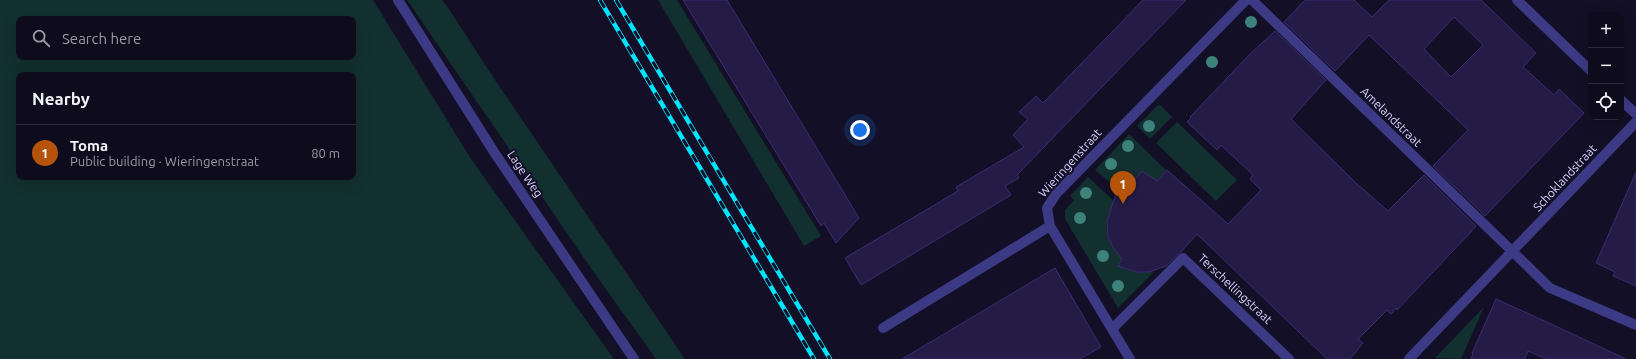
<!DOCTYPE html>
<meta charset="utf-8">
<style>
body{margin:0;font-family:Ubuntu,sans-serif;background:#1c1929;color:#f1f3f6}
.controls{position:absolute;right:12px;top:12px;display:grid;overflow:hidden;border-radius:8px;box-shadow:0 4px 16px #0002}
.controls button{width:36px;height:36px;display:grid;place-items:center;padding:0;border:0;border-bottom:1px solid #2e2b3b;background:#0e0b1c;color:#f1f3f6;font:20px sans-serif}
.you{position:absolute;left:860px;top:130px;width:14px;height:14px;margin:-10px;border:3px solid #fff;border-radius:50%;background:#1a73e8;box-shadow:0 0 0 6px #1a73e833}
.badge{display:grid;place-items:center;width:26px;height:26px;border-radius:50%;background:#b45309;color:#fff;font-size:13px;font-weight:700}
.pin{position:absolute;translate:-50% -33px;filter:drop-shadow(0 1px 2px #0008)}
.pin::after{content:'';position:absolute;top:21px;width:14px;height:12px;background:inherit;clip-path:polygon(0 0,100% 0,50% 100%)}
.list{margin:0;padding:0;list-style:none}
h2{display:flex;justify-content:space-between;align-items:center;height:52px;margin:0;padding:0 16px;font-size:17px}
h2 small{font-size:13px;font-weight:400;color:#9b9ba3}
.list li{display:grid;grid-template-columns:26px 1fr auto;gap:12px;align-items:center;box-sizing:border-box;height:56px;padding:0 16px;border-top:1px solid #2e2b3b}
.list b{display:block;font-size:15px;white-space:nowrap}
.list p{margin:0;font-size:13px;white-space:nowrap;color:#9b9ba3}
.list em{font-size:13px;font-style:normal;color:#9b9ba3}
.icon{flex:none;width:22px;height:22px;fill:none;stroke:currentColor;stroke-width:2;stroke-linecap:round;stroke-linejoin:round}
.map{position:relative;flex:none;width:1636px;height:359px;overflow:hidden}
.search{position:absolute;background:#0e0b1c;box-shadow:0 4px 16px #0002;left:16px;top:16px;width:340px;height:44px;display:flex;align-items:center;gap:10px;box-sizing:border-box;padding:0 14px;border-radius:8px;color:#9b9ba3;font-size:15px}
.panel{position:absolute;background:#0e0b1c;box-shadow:0 4px 16px #0002;left:16px;top:72px;width:340px;height:108px;border-radius:8px}
.map>svg:first-child{display:block}
</style>
<div class="map">
<svg width="1636" height="359" viewBox="0 0 1636 359">
<rect width="100%" height="100%" fill="#130f26"/>
<path fill="#12302f" fill-rule="evenodd" d="M0,0h373l98,159 143,200h-614zM19,19h334v38h-334zM19,75h334v102h-334z
M407,0h35l5,6 44,68 194,285h-29l-61,-85z
M658,0h19l144,236 -17,10z
M1159,104l13,13 -22,22 -13,-13z
M1177,122l60,58 -21,21 -60,-58z
M1129,134l37,36 -12,14 -13,-11 -18,20 -28,-23z
M1088,177l27,25c-14,19 -10,41 7,56l-4,7c10,7 24,8 36,7l-36,36 -53,-89v-9l9,-10 -4,-4z
M1484,307l-23,52 -26,-1z"/>
<path fill="#241b47" stroke="#3b2d73" fill-rule="evenodd" d="M683,0h44l132,218 -23,25 -12,-20 -3,3z
M1143,0h43l-169,175 2,3 -14,8 6,9 -150,90 -16,-27 113,-67 -2,-4 68,-40 -11,-12 15,-16 -9,-7 17,-16 7,7z
M1305,0h49l18,17 17,-17h92l55,53 -13,14 31,28 5,-6 25,24 -99,103 -52,-50 35,-36 -99,-95 -34,36 -51,-49zM1454,17l29,28 -32,32 -27,-28z
M1275,31l51,49 -35,39 65,64 32,28 36,-36 52,51 -7,8 -72,76 -1,-2 -5,6 -4,-4 -29,29 5,4 -13,16h-23l-130,-125 -16,18 -15,14 -17,6h-12l-19,-6 4,-7 -8,-10 -6,-12 -1,-16 10,-31 6,4 19,-23 15,10 10,-11 61,54 33,-34 -11,-11 3,-4 -32,-30 -4,5 -30,-28 4,-4 -1,-1 60,-63z
M1636,172v114l-23,-10 2,-4 -19,-9z
M1055,268l46,79 -21,12h-178z
M1496,299l53,24 77,36h-80l-18,-8 -3,8h-54l2,-6h-1z"/>
<g fill="none" stroke-linecap="round" stroke-linejoin="round">
<path stroke="#3d3a85" stroke-width="10" d="M1513,252l37,36 86,37"/>
<path stroke="#3d3a85" stroke-width="10" d="M398,0l96,152 140,207
M1252,0l261,252
M1517,0l74,71
M1621,100l15,14
M1050,226l80,133
M883,328l167,-102 -3,-18 9,-14 190,-194
M1112,329l71,-71 106,101
M1409,359l227,-237"/>
<g stroke="#00e5ff" stroke-width="4.5">
<path id="rail" d="M600,0l214,359
M616,0l214,359"/>
</g>
<use href="#rail" stroke="#130f26" stroke-width="3" stroke-dasharray="9" stroke-linecap="butt"/>
</g>
<g fill="#3d827b">
<circle cx="1251" cy="22" r="6"/>
<circle cx="1212" cy="62" r="6"/>
<circle cx="1149" cy="126" r="6"/>
<circle cx="1128" cy="146" r="6"/>
<circle cx="1111" cy="164" r="6"/>
<circle cx="1086" cy="193" r="6"/>
<circle cx="1080" cy="218" r="6"/>
<circle cx="1103" cy="256" r="6"/>
<circle cx="1118" cy="286" r="6"/>
</g>
<g text-anchor="middle" stroke-width="4" stroke-linejoin="round" paint-order="stroke">
<g font-size="12" fill="#d9d4ff" stroke="#130f26">
<text transform="translate(1391 117) rotate(44)" y="4">Amelandstraat</text>
<text transform="translate(1070 163) rotate(-48)" y="4">Wieringenstraat</text>
<text transform="translate(525 174) rotate(56)" y="4">Lage Weg</text>
<text transform="translate(1565 178) rotate(-47)" y="4">Schoklandstraat</text>
<text transform="translate(1235 289) rotate(43)" y="4">Terschellingstraat</text>
</g>
</g>
</svg>
<div class="controls">
<button>+</button>
<button>−</button>
<button><svg class="icon" aria-label="locate" viewBox="0 0 24 24"><circle cx="12" cy="12" r="6"/><path d="M12 2v4M12 18v4M2 12h4M18 12h4"/></svg></button>
</div>
<div class="you"></div>
<div class="pin badge" style="left:1123px;top:204px">1</div>
<div class="search"><svg class="icon" aria-label="search" viewBox="0 0 24 24"><circle cx="10" cy="10" r="6"/><path d="M15 15l6 6"/></svg>Search here</div>
<section class="panel">
<h2>Nearby<small></small></h2>
<ul class="list">
<li><span class="badge">1</span><div><b>Toma</b><p>Public building · Wieringenstraat</p></div><em>80 m</em></li>
</ul>
</section>
</div>
